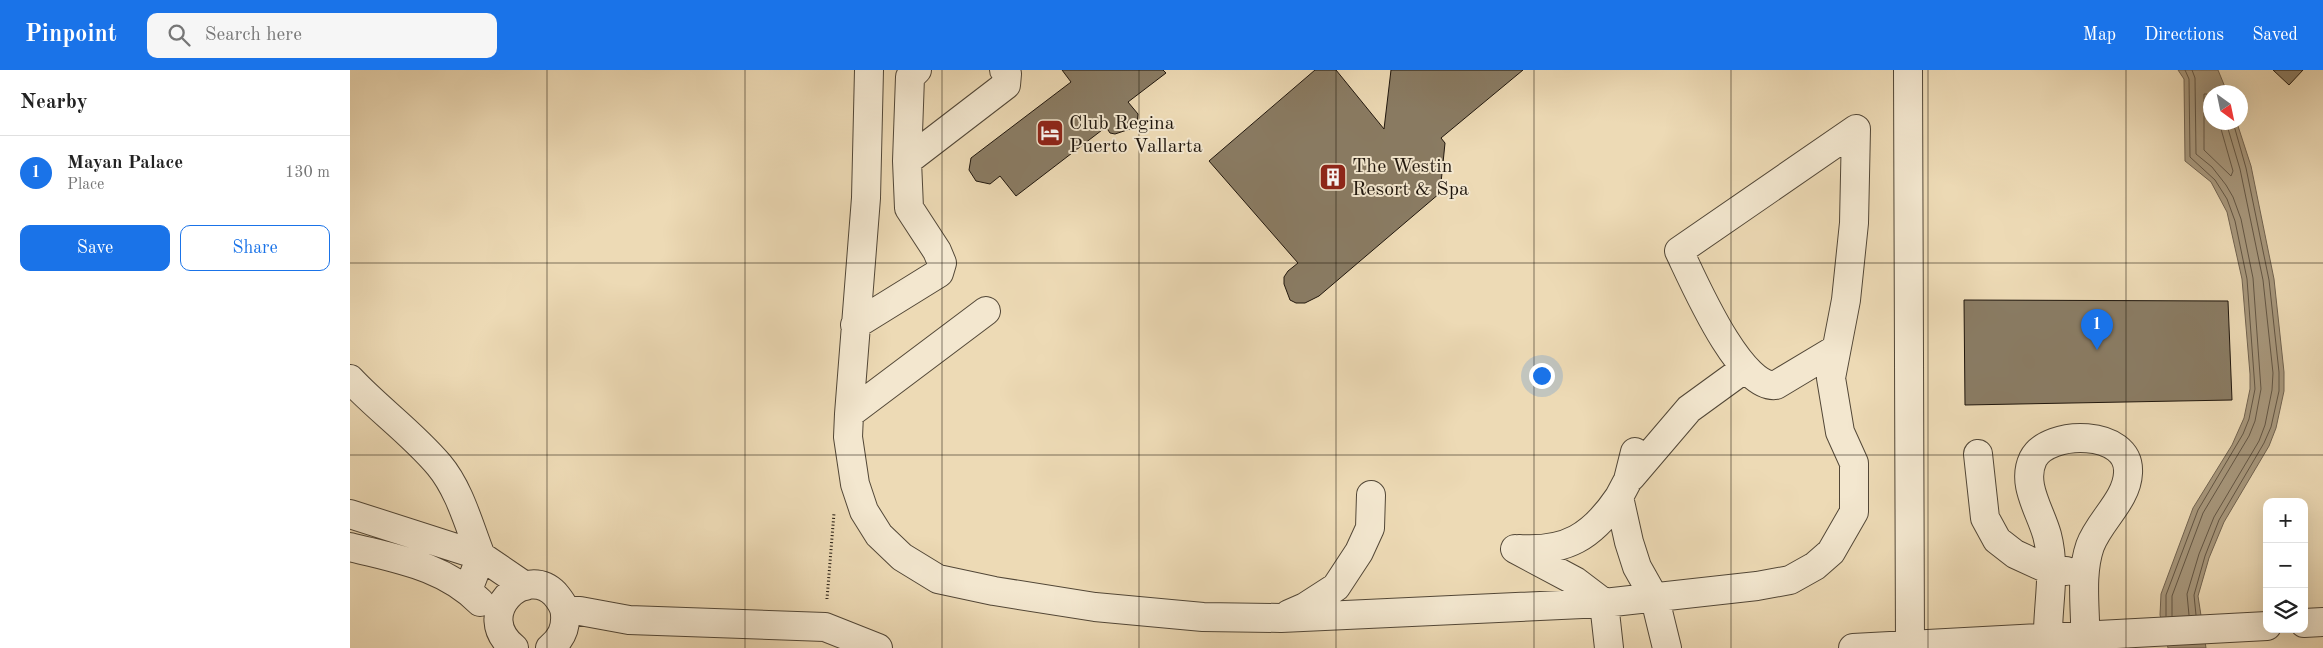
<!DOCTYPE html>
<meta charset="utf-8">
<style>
body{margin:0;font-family:"Old Standard TT",serif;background:#f6f6f6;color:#222}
.controls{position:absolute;right:15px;bottom:15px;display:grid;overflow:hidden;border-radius:10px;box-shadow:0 5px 20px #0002}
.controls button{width:45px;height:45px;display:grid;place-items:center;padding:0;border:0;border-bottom:1px solid #e0e0e0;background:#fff;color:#222;font:25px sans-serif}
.compass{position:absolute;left:1853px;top:15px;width:45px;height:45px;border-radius:50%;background:#fff;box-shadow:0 5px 20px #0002;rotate:147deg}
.you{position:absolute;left:1191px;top:305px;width:18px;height:18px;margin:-12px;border:4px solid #fff;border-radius:50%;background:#1a73e8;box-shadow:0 0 0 8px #1a73e833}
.badge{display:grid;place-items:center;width:32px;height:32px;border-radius:50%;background:#1a73e8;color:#fff;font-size:16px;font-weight:700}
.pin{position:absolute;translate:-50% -41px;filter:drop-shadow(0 1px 2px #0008)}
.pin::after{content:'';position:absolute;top:26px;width:18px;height:15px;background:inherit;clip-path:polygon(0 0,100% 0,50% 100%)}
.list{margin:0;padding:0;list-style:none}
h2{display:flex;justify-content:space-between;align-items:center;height:65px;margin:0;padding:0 20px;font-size:21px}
h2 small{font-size:16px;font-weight:400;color:#767676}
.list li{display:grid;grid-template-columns:32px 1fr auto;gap:15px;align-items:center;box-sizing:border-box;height:75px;padding:0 20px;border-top:1px solid #e0e0e0}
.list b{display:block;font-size:19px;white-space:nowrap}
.list p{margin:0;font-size:16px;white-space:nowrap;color:#767676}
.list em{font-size:16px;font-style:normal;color:#767676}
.actions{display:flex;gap:10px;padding:15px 20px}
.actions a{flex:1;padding:11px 0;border:1px solid #1a73e8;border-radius:10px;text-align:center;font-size:18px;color:#1a73e8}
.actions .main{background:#1a73e8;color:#fff}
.icon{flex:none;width:28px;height:28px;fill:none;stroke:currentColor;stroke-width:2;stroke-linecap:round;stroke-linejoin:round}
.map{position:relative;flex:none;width:1973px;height:578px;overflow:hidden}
header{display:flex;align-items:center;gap:30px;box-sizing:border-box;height:70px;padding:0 25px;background:#1a73e8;color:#fff}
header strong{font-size:24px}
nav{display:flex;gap:28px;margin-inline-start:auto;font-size:18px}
.search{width:350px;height:45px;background:#f6f6f6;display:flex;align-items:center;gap:12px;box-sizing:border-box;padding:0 18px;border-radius:10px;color:#767676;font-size:19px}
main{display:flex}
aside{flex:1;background:#fff}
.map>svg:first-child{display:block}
</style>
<header>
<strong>Pinpoint</strong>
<div class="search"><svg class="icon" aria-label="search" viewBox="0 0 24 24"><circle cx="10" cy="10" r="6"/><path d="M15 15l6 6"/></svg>Search here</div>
<nav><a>Map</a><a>Directions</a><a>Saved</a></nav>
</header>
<main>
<aside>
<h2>Nearby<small></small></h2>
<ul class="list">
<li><span class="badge">1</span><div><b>Mayan Palace</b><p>Place</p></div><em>130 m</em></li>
</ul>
<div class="actions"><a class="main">Save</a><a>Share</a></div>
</aside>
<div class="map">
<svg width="1973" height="578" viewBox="0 0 1973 578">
<rect width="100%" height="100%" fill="#eddab5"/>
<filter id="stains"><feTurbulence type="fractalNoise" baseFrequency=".004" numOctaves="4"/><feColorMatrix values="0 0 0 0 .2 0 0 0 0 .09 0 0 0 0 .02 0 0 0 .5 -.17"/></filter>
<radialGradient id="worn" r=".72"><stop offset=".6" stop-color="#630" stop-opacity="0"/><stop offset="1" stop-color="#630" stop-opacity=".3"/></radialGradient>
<path fill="#a7977c" stroke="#716350" d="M1828,0h40l9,22h-17v30l27,1 14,43 23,113 10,93v19l-8,37 -7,18 -45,76 -15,36 -11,38 8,52h-38l-8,-33 1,-21 32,-86 39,-63 12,-27 6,-29v-15l-8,-95 -15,-67 -16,-30 -26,-21 -1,-82z"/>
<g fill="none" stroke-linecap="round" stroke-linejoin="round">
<path stroke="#635644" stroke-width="1" d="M1860,31l-3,-7h-3v56l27,26 2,-5 -14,-49
M1839,545l-2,-21 12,-40 15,-37 45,-76 6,-16 7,-35 1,-17 -10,-93 -23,-111 -14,-47
M1846,545l-2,-20 11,-39 14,-36 45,-77 7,-16 8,-36v-19l-10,-92 -23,-112 -13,-46
M1816,546v-21l32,-85 45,-76 6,-15 6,-30 -8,-110 -12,-58 -8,-22 -12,-19 -25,-23 -1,-78 -4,-9
M1822,546v-20l31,-83 46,-77 6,-15 6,-32 -8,-111 -12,-59 -8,-22 -7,-12 -14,-18 -16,-13 -1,-76 -3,-8"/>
</g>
<path fill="#8a7c64" stroke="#1f160d" d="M712,0h101l3,3 -38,29 10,12 -1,10 -4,4 -18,6 -5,-1 -4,-6 -90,69 -16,-20 -10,8 -14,-3 -7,-11 2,-12 100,-76z
M965,0h21l48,59 7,-59h132l-82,68 4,5 -5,50 -121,103 -14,7h-9l-6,-3 -6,-16v-7l4,-6 10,-8 -89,-102z
M1923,0h30l-14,15z
M1614,230l264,1 4,99 -267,5z"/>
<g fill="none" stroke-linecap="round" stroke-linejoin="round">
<g stroke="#524737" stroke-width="30">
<path id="minor" d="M519,0l-3,128 -17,216 -1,23 7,47 9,27 15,24 23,22 36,22 56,12 101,16 108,10 78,1 323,-15 153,-17 33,-6 25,-14 16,-14 23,-40v-49l-14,-31 -9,-54 15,-78 8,-77 2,-94 -177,122c14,29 61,139 97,134l60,-36
M1558,0l2,578
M557,91l99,-76 1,-11 -3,-4
M505,255l84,-52 3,-10 -5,-12 -28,-43 -2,-47 3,-84 7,-7
M0,309c28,30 62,54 89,86 21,25 30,61 42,91l-13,34
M499,344l137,-103
M1285,382l-7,28 -9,17 10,45 8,25 18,32 12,49
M1628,384l7,64 12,22 18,14 37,17h14
M1281,407l58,-68 55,-40
M0,444l131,42 44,30
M0,477c47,12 94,19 130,55
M1165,479l60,32 29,22 5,45
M1169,479c47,3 73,-12 100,-52
M215,541h15l49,9 196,7 53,21
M939,544l16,-7 31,-20 23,-35 11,-24 1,-33
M1954,553l19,-1
M164,578c-42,-34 11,-85 41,-54 5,6 10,12 10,21 1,14 -4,24 -15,33
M1503,578l414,-22
M1698,578c-2,-38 9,-75 -1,-113 -7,-25 -26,-51 -14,-76 15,-30 98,-30 95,14 -1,27 -29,48 -38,73 -11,32 -3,69 -5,102"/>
</g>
<path stroke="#1f160d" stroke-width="3" stroke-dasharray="1 2.5" stroke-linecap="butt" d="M477,529l7,-86"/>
<use href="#minor" stroke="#f3e7cf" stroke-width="28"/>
</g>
<path fill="none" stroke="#1f160d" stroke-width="1" stroke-opacity="0.55" d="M197,0v578M395,0v578M592,0v578M789,0v578M986,0v578M1184,0v578M1381,0v578M1578,0v578M1776,0v578M0,193h1973M0,385h1973"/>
<defs>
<g id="hotel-square" transform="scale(1.4375)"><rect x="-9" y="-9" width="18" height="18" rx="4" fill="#8f2418" stroke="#f3e7cf"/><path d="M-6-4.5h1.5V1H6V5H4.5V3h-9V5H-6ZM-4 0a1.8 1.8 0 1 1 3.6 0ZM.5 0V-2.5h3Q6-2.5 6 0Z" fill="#fff"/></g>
<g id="building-square" transform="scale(1.4375)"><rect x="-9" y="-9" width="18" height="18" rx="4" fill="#8f2418" stroke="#f3e7cf"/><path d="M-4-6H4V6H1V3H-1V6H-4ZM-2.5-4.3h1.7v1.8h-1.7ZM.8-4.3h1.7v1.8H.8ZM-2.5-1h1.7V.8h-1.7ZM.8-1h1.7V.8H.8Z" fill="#fff"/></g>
</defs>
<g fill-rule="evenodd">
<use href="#hotel-square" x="700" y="63"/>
<use href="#building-square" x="983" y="107"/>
</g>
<g text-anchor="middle" stroke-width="4" stroke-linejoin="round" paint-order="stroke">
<g font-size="20" fill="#1f160d" stroke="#f3e7cf" text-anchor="start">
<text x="719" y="59">Club Regina<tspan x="719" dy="23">Puerto Vallarta</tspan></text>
<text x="1002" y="102">The Westin<tspan x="1002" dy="23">Resort &amp; Spa</tspan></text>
</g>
</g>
<rect width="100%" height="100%" filter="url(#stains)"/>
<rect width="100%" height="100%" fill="url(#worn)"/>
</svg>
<div class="controls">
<button>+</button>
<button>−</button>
<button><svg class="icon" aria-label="layers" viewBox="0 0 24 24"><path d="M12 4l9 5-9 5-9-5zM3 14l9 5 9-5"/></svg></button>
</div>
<svg class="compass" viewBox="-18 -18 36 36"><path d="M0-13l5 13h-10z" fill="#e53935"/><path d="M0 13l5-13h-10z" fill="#767676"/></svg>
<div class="you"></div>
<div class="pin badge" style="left:1747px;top:280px">1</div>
</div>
</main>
